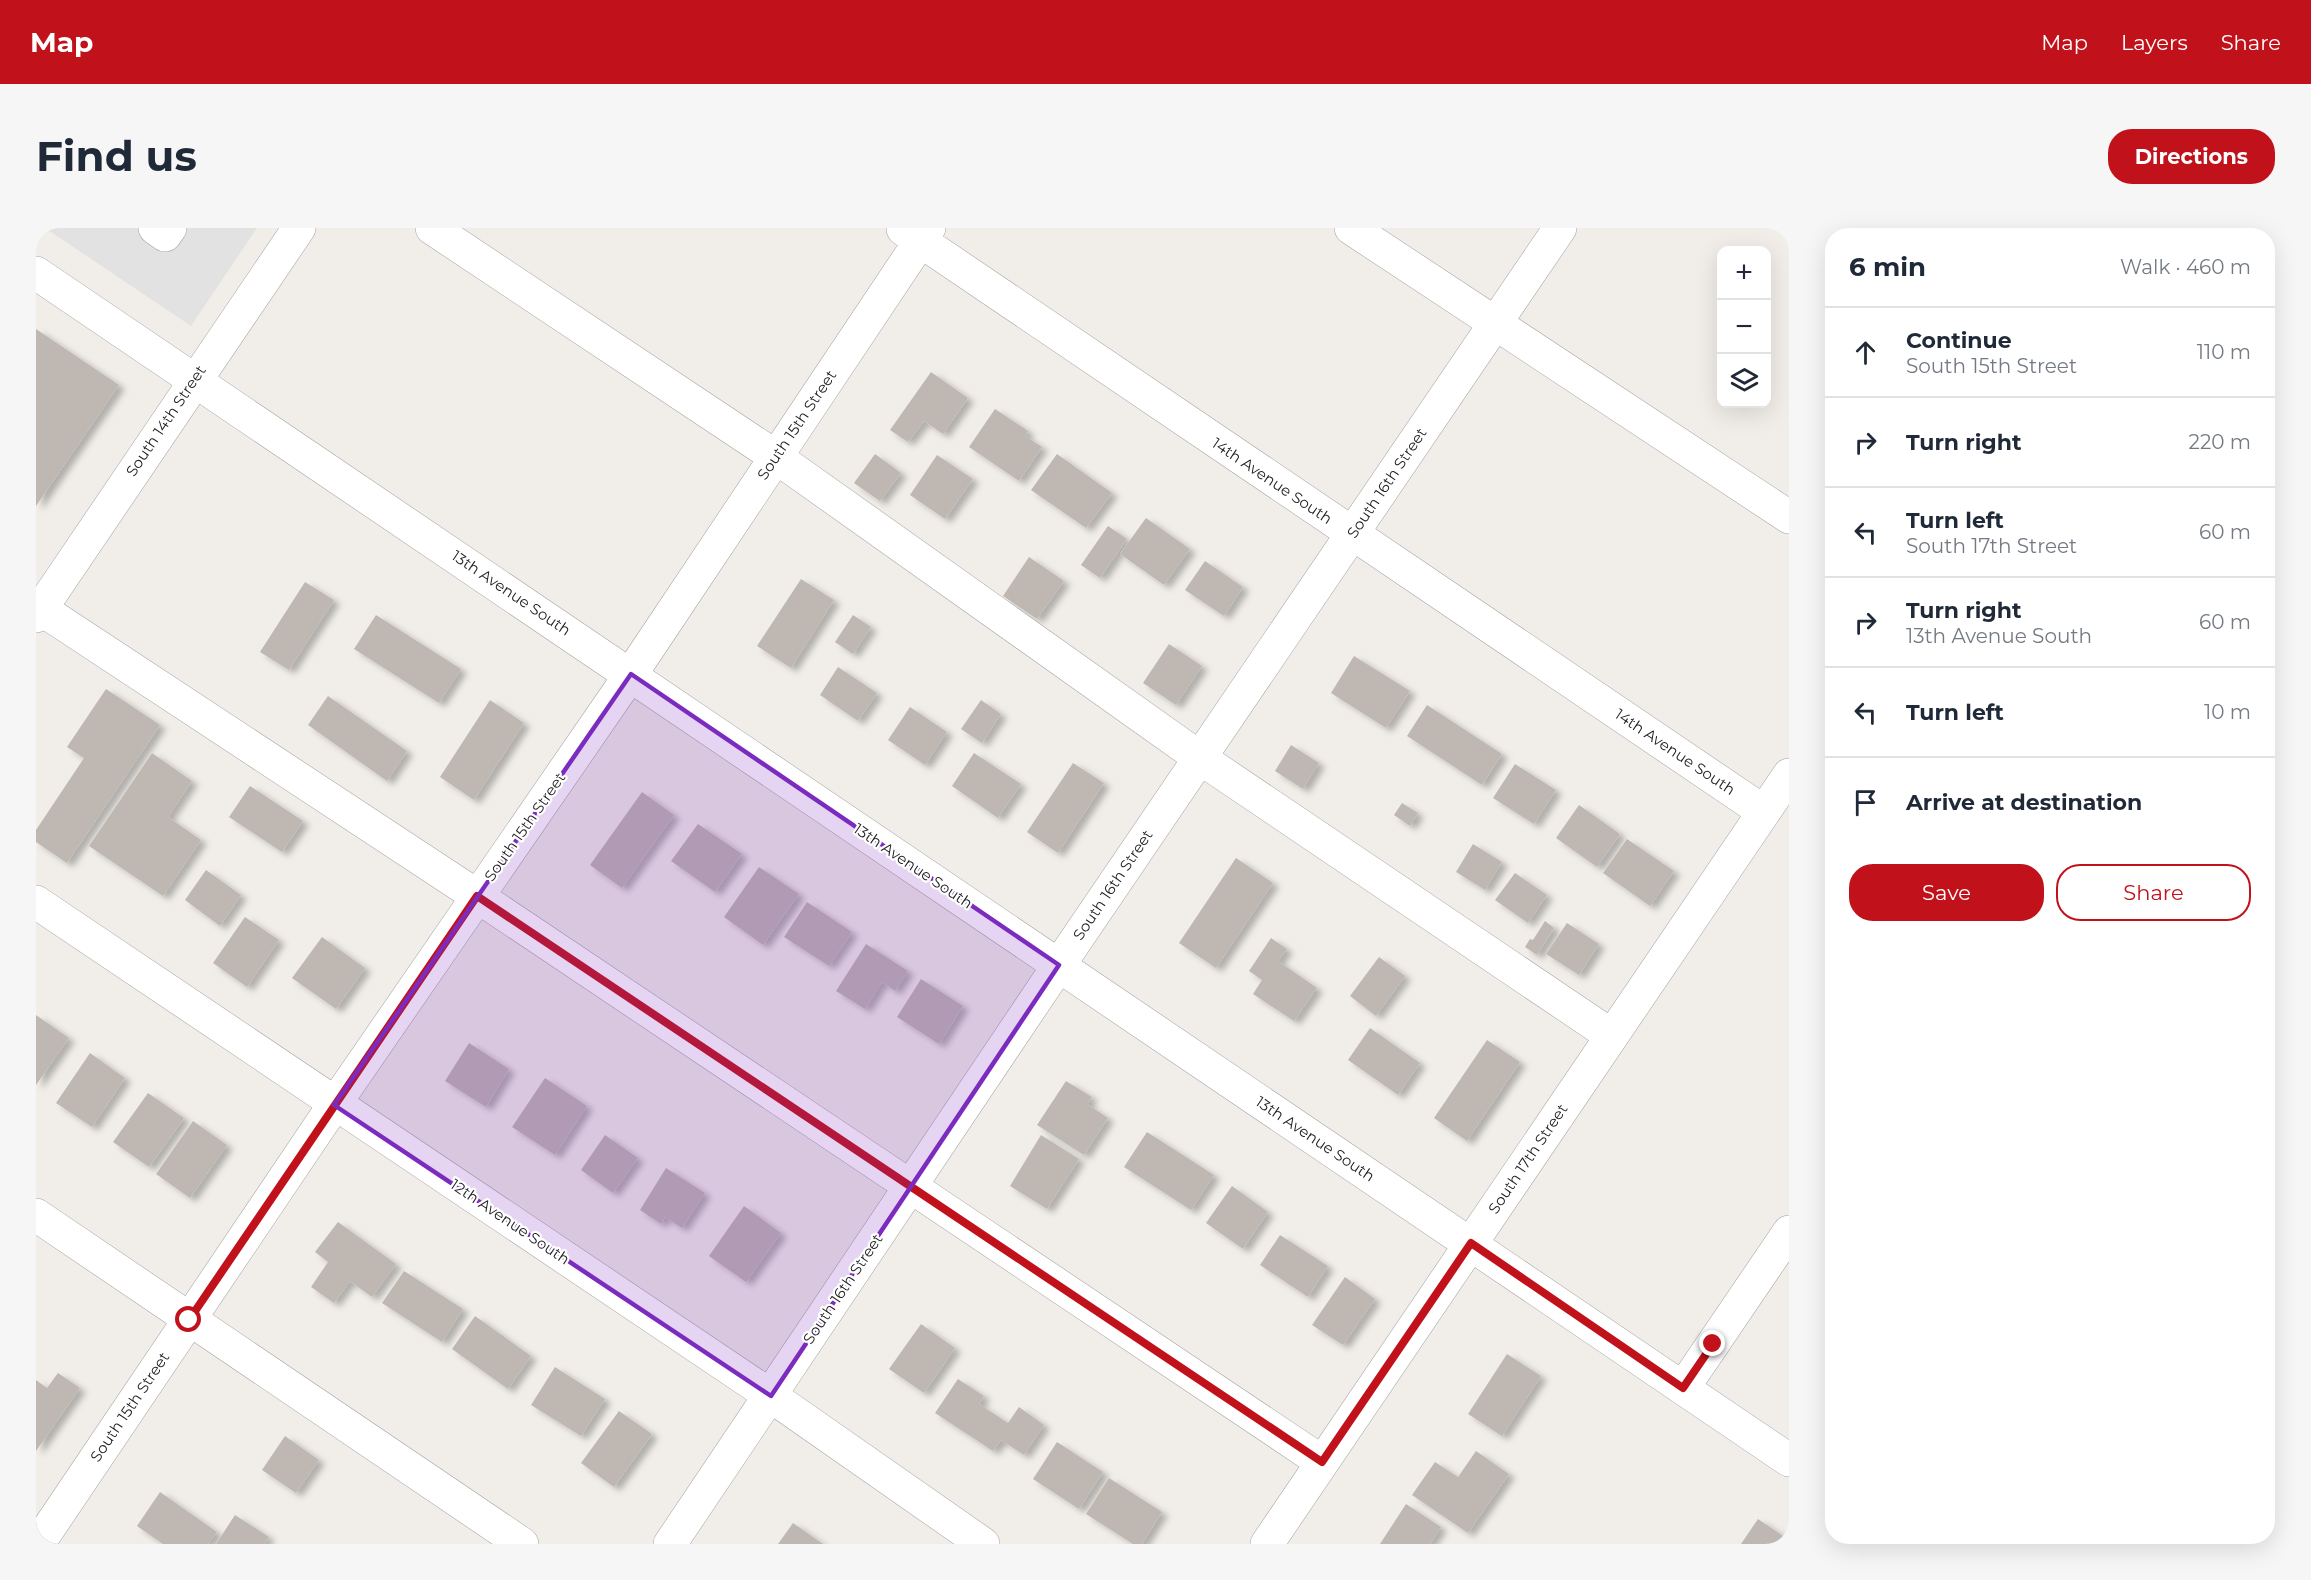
<!DOCTYPE html>
<meta charset="utf-8">
<style>
body{margin:0;font-family:Montserrat,sans-serif;background:#f6f6f7;color:#1f2937}
.controls{position:absolute;right:18px;top:18px;display:grid;overflow:hidden;border-radius:12px;box-shadow:0 6px 24px #0002}
.controls button{width:54px;height:54px;display:grid;place-items:center;padding:0;border:0;border-bottom:2px solid #e0e1e3;background:#fff;color:#1f2937;font:30px sans-serif}
.stop{position:absolute;width:18px;height:18px;margin:-14px;border:4px solid #c1121b;border-radius:50%;background:#fff}
.stop.end{background:#c1121b;border-color:#fff;box-shadow:0 2px 6px #0008}
.list{margin:0;padding:0;list-style:none}
h2{display:flex;justify-content:space-between;align-items:center;height:78px;margin:0;padding:0 24px;font-size:26px}
h2 small{font-size:20px;font-weight:400;color:#747a83}
.list li{display:grid;grid-template-columns:39px 1fr auto;gap:18px;align-items:center;box-sizing:border-box;height:90px;padding:0 24px;border-top:2px solid #e0e1e3}
.list b{display:block;font-size:22px;white-space:nowrap}
.list p{margin:0;font-size:20px;white-space:nowrap;color:#747a83}
.list em{font-size:20px;font-style:normal;color:#747a83}
.actions{display:flex;gap:12px;padding:18px 24px}
.actions a{flex:1;padding:14px 0;border:2px solid #c1121b;border-radius:24px;text-align:center;font-size:21px;color:#c1121b}
.actions .main{background:#c1121b;color:#fff}
.icon{flex:none;width:33px;height:33px;fill:none;stroke:currentColor;stroke-width:2;stroke-linecap:round;stroke-linejoin:round}
.map{position:relative;flex:none;width:1753px;height:1316px;overflow:hidden;border-radius:24px}
header{display:flex;align-items:center;gap:36px;box-sizing:border-box;height:84px;padding:0 30px;background:#c1121b;color:#fff}
header strong{font-size:28px}
nav{display:flex;gap:33px;margin-inline-start:auto;font-size:21px}
.intro{display:flex;align-items:center;justify-content:space-between;box-sizing:border-box;height:144px;padding:0 36px}
h1{margin:0;font-size:42px}
.button{padding:15px 27px;border-radius:24px;background:#c1121b;color:#fff;font-size:21px;font-weight:700}
main{display:flex;gap:36px;padding:0 36px}
aside{flex:1;background:#fff;border-radius:24px;box-shadow:0 6px 24px #0002}
.map>svg:first-child{display:block}
</style>
<header>
<strong>Map</strong>
<nav><a>Map</a><a>Layers</a><a>Share</a></nav>
</header>
<div class="intro"><h1>Find us</h1><a class="button">Directions</a></div>
<main>
<div class="map">
<svg width="1753" height="1316" viewBox="0 0 1753 1316">
<defs>
<filter id="shadow"><feDropShadow dx="6" dy="4" stdDeviation="3" flood-color="#0004"/></filter>
</defs>
<rect width="100%" height="100%" fill="#f1eee9"/>
<path fill="#e2e2e2" d="M9,0h212l-66,98z"/>
<path fill="#beb7b2" filter="url(#shadow)" d="M0,101l83,56 -83,121z
M895,144l37,26 -25,36 -19,-13 -16,21 -18,-12z
M959,181l33,22 -3,5 17,11 -23,34 -50,-34z
M839,226l26,19 -21,28 -26,-18z
M1021,226l55,39 -26,35 -55,-38z
M901,227l36,24 -28,40 -35,-24z
M1110,290l44,31 -26,36 -44,-31z
M1072,298l19,13 -27,39 -19,-13z
M993,329l35,24 -27,38 -34,-23z
M1169,333l38,26 -19,29 -39,-26z
M765,351l33,21 -43,68 -34,-22z
M269,354l29,18 -45,70 -29,-18z
M340,387l85,54 -22,34 -85,-54z
M817,387l18,12 -18,27 -18,-12z
M1133,416l33,22 -26,39 -33,-22z
M1318,428l56,35 -24,37 -55,-35z
M802,439l39,26 -19,28 -38,-26z
M70,461l54,36 -93,138 -31,-21v-12l48,-72 -17,-11z
M292,468l79,55 -20,30 -79,-56z
M454,472l34,23 -50,77 -34,-23z
M945,472l20,14 -19,29 -21,-14z
M1391,477l75,49 -20,31 -75,-49z
M874,479l37,25 -22,33 -37,-25z
M1255,517l28,18 -16,26 -28,-18z
M116,525l40,28 -24,36 33,23 -38,56 -74,-50z
M938,525l47,31 -23,34 -46,-32z
M1037,535l31,20 -46,70 -31,-21z
M1479,536l41,26 -22,34 -41,-26z
M214,558l53,35 -21,31 -53,-35z
M606,564l32,23 -52,73 -32,-23z
M1366,575l16,10 -8,13 -16,-11z
M1543,577l41,29 -23,33 -41,-29z
M662,596l44,30 -27,38 -44,-31z
M1591,611l47,32 -24,35 -47,-33z
M1437,616l29,18 -17,28 -29,-18z
M1200,630l37,25 -57,85 -37,-25z
M723,639l40,27 -36,51 -39,-28z
M170,642l35,25 -21,31 -35,-26z
M1479,645l32,22 -19,28 -33,-23z
M771,674l45,30 -23,34 -45,-29z
M209,689l34,23 -32,47 -34,-24z
M1509,693l9,7 -17,27 -12,-8 5,-8 3,1z
M1531,695l32,21 -20,31 -33,-21z
M286,709l43,31 -29,41 -44,-31z
M1235,710l16,11 -9,12 39,27 -23,33 -41,-27 9,-14 -13,-9z
M830,716l42,27 -13,20 -13,-9 -17,27 -29,-18z
M1343,729l26,19 -29,40 -26,-20z
M885,751l42,27 -24,38 -42,-27z
M0,787l33,23 -33,47z
M1334,800l50,35 -22,32 -50,-35z
M1451,812l33,22 -53,79 -33,-23z
M433,815l40,26 -23,38 -41,-26z
M54,825l35,25 -33,49 -36,-24z
M509,850l42,28 -32,49 -43,-28z
M1030,853l26,16 -5,7 21,14 -24,37 -47,-30z
M112,865l36,25 -35,49 -36,-25z
M157,893l34,24 -37,53 -34,-24z
M1111,904l67,43 -23,35 -67,-43z
M569,907l33,23 -25,35 -32,-23z
M1005,907l38,24 -32,50 -37,-23z
M630,940l39,25 -23,35 -17,-11 -4,7 -21,-14z
M1196,958l36,26 -25,37 -37,-26z
M708,978l37,27 -35,49 -37,-26z
M302,994l58,42 -24,33 -22,-16 -16,22 -23,-16 17,-25 -13,-10z
M1244,1007l48,31 -20,31 -48,-32z
M368,1043l59,38 -21,33 -60,-39z
M1309,1049l30,22 -32,46 -31,-20z
M439,1088l56,40 -23,33 -56,-40z
M885,1096l34,24 -31,45 -35,-24z
M1471,1126l34,22 -39,60 -34,-22z
M519,1139l50,32 -24,37 -50,-31z
M22,1145l22,15 -44,63v-71l11,8z
M922,1151l26,17 -5,8 29,19 11,-16 25,18 -20,30 -23,-15 -8,11 -58,-38z
M583,1183l33,23 -38,53 -33,-24z
M249,1208l34,24 -23,33 -34,-23z
M1021,1214l46,30 -24,37 -46,-30z
M1440,1223l33,23 -41,59 -56,-38 23,-33 23,15z
M1073,1250l53,34 -20,32h-9l-47,-30z
M124,1264l57,40 -9,12h-45l-26,-18z
M1370,1276l35,23 -11,17h-50z
M199,1287l34,22 -5,7h-48z
M1722,1291l31,21 -2,4h-46z
M757,1295l30,21h-45z"/>
<g fill="none" stroke-linecap="round" stroke-linejoin="round">
<g stroke="#a3a3a3" stroke-width="34">
<path id="minor" d="M119,0l10,7 5,-7
M396,0l344,229 424,301 412,278
M1315,0l438,289
M867,1l861,583
M0,45l1753,1187
M5,381l436,287 845,566
M0,388l263,-388
M0,674l735,494 212,148
M0,987l486,329
M1647,1160l106,-156
M2,1316l296,-439 297,-431 298,-446
M634,1316l389,-579 501,-737
M1231,1316l522,-769"/>
</g>
<use href="#minor" stroke="#fff" stroke-width="33"/>
</g>
<g fill="none" stroke-linecap="round" stroke-linejoin="round">
<path stroke="#c1121b" stroke-width="8" d="M153,1092l288,-424 845,566 149,-219 212,145 30,-44"/>
</g>
<path fill="#7b2cbf" fill-opacity="0.2" stroke="#7b2cbf" stroke-width="4.5" stroke-linejoin="round" d="M595,446l428,291 -288,431 -437,-291z"/>
<g text-anchor="middle" stroke-width="4.5" stroke-linejoin="round" paint-order="stroke">
<g font-size="15" fill="#222" stroke="#fff">
<text transform="translate(130 193) rotate(-56)" y="5">South 14th Street</text>
<text transform="translate(761 197) rotate(-56)" y="5">South 15th Street</text>
<text transform="translate(1236 253) rotate(34)" y="5">14th Avenue South</text>
<text transform="translate(1351 255) rotate(-56)" y="5">South 16th Street</text>
<text transform="translate(475 365) rotate(34)" y="5">13th Avenue South</text>
<text transform="translate(1639 524) rotate(34)" y="5">14th Avenue South</text>
<text transform="translate(489 599) rotate(-55)" y="5">South 15th Street</text>
<text transform="translate(877 638) rotate(34)" y="5">13th Avenue South</text>
<text transform="translate(1077 657) rotate(-56)" y="5">South 16th Street</text>
<text transform="translate(1279 911) rotate(34)" y="5">13th Avenue South</text>
<text transform="translate(1492 931) rotate(-56)" y="5">South 17th Street</text>
<text transform="translate(474 994) rotate(34)" y="5">12th Avenue South</text>
<text transform="translate(807 1061) rotate(-56)" y="5">South 16th Street</text>
<text transform="translate(94 1179) rotate(-56)" y="5">South 15th Street</text>
</g>
</g>
</svg>
<div class="controls">
<button>+</button>
<button>−</button>
<button><svg class="icon" aria-label="layers" viewBox="0 0 24 24"><path d="M12 4l9 5-9 5-9-5zM3 14l9 5 9-5"/></svg></button>
</div>
<div class="stop" style="left:153px;top:1092px"></div>
<div class="stop end" style="left:1677px;top:1116px"></div>
</div>
<aside>
<h2>6 min<small>Walk · 460 m</small></h2>
<ul class="list">
<li><svg class="icon" aria-label="ahead" viewBox="0 0 24 24"><path d="M12 20V5M6 11l6-6 6 6"/></svg><div><b>Continue</b><p>South 15th Street</p></div><em>110 m</em></li>
<li><svg class="icon" aria-label="right" viewBox="0 0 24 24"><path d="M7 20v-9h11M14 6l5 5-5 5"/></svg><div><b>Turn right</b></div><em>220 m</em></li>
<li><svg class="icon" aria-label="left" viewBox="0 0 24 24"><path d="M17 20v-9H6M10 6l-5 5 5 5"/></svg><div><b>Turn left</b><p>South 17th Street</p></div><em>60 m</em></li>
<li><svg class="icon" aria-label="right" viewBox="0 0 24 24"><path d="M7 20v-9h11M14 6l5 5-5 5"/></svg><div><b>Turn right</b><p>13th Avenue South</p></div><em>60 m</em></li>
<li><svg class="icon" aria-label="left" viewBox="0 0 24 24"><path d="M17 20v-9H6M10 6l-5 5 5 5"/></svg><div><b>Turn left</b></div><em>10 m</em></li>
<li><svg class="icon" aria-label="arrive" viewBox="0 0 24 24"><path d="M6 21V4h12l-3 4 3 4H6"/></svg><div><b>Arrive at destination</b></div></li>
</ul>
<div class="actions"><a class="main">Save</a><a>Share</a></div>
</aside>
</main>
